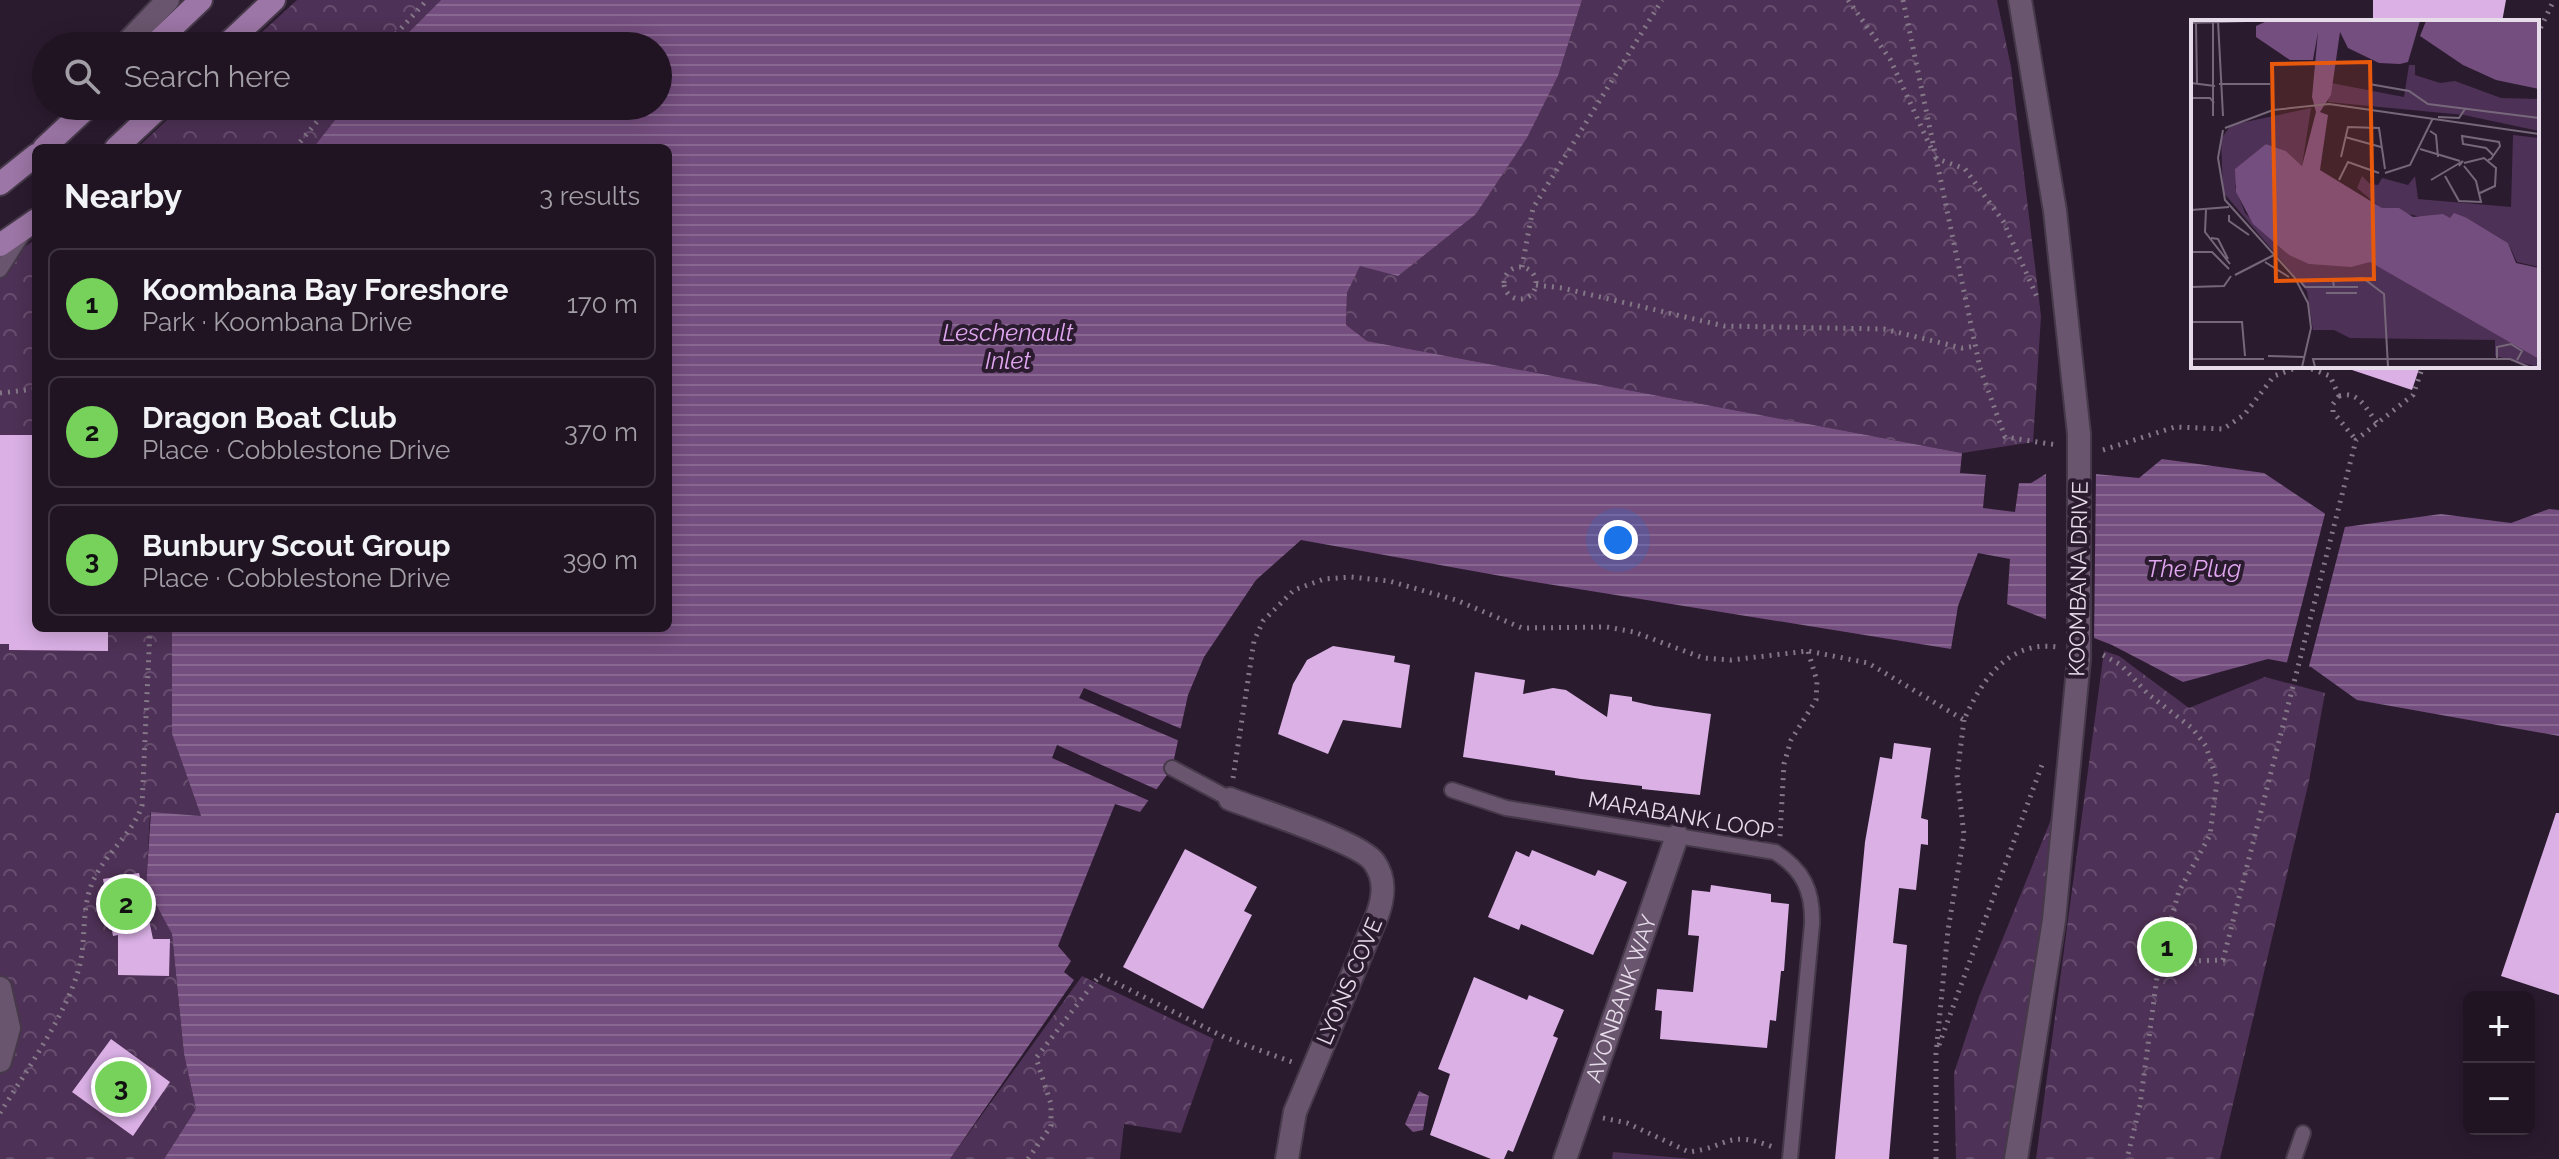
<!DOCTYPE html>
<meta charset="utf-8">
<style>
body{margin:0;font-family:Raleway,sans-serif;background:#281d2b;color:#f1f3f6}
.controls{position:absolute;right:24px;bottom:24px;display:grid;overflow:hidden;border-radius:12px;box-shadow:0 4px 20px #0003}
.controls button{width:72px;height:72px;display:grid;place-items:center;padding:0;border:0;border-bottom:2px solid #3d3341;background:#201423;color:#f1f3f6;font:40px sans-serif}
.you{position:absolute;left:1618px;top:540px;width:28px;height:28px;margin:-20px;border:6px solid #fff;border-radius:50%;background:#1a73e8;box-shadow:0 0 0 12px #1a73e833}
.badge{display:grid;place-items:center;width:52px;height:52px;border-radius:50%;background:#76d25a;color:#111;font-size:26px;font-weight:700}
.pin{position:absolute;translate:-50% -50%;border:4px solid #fff;box-shadow:0 2px 8px #0006}
.list{margin:0;padding:0;list-style:none}
h2{display:flex;justify-content:space-between;align-items:center;height:104px;margin:0;padding:0 32px;font-size:34px}
h2 small{font-size:26px;font-weight:400;color:#a29ea6}
.list li{display:grid;grid-template-columns:52px 1fr auto;gap:24px;align-items:center;box-sizing:border-box;height:112px;margin:0 16px 16px;padding:0 16px;border:2px solid #3d3341;border-radius:12px}
.list b{display:block;font-size:30px;white-space:nowrap}
.list p{margin:0;font-size:26px;white-space:nowrap;color:#a29ea6}
.list em{font-size:26px;font-style:normal;color:#a29ea6}
.icon{flex:none;width:44px;height:44px;fill:none;stroke:currentColor;stroke-width:2;stroke-linecap:round;stroke-linejoin:round}
.map{position:relative;flex:none;width:2559px;height:1159px;overflow:hidden}
.search{position:absolute;background:#201423;box-shadow:0 4px 20px #0003;left:32px;top:32px;width:640px;height:88px;display:flex;align-items:center;gap:20px;box-sizing:border-box;padding:0 28px;border-radius:44px;color:#a29ea6;font-size:30px}
.panel{position:absolute;background:#201423;box-shadow:0 4px 20px #0003;left:32px;top:144px;width:640px;height:488px;border-radius:12px}
.map>svg:first-child{display:block}
</style>
<div class="map">
<svg width="2559" height="1159" viewBox="0 0 2559 1159">
<defs>
<pattern id="park-crowns" width="20" height="18" patternUnits="userSpaceOnUse" patternTransform="scale(2)"><rect width="20" height="18" fill="#4e3156"/><path d="M2 6a3 3 0 1 1 6 0M12 15a3 3 0 1 1 6 0" fill="none" stroke="#684e6e"/></pattern>
<pattern id="water-rules" width="6" height="5" patternUnits="userSpaceOnUse" patternTransform="scale(2)"><rect width="6" height="5" fill="#744e7e"/><path d="M0 2.5h6" fill="none" stroke="#886790"/></pattern>
</defs>
<rect width="100%" height="100%" fill="#2b1b2f"/>
<path fill="#4e3156" d="M1613,1152l80,7h-81z"/>
<path fill="url(#park-crowns)" d="M297,0h144l-46,46h-148z
M1582,0h415l14,67 30,249 -8,126 -71,11 -595,-112 -21,-15 1,-33 13,-28 116,-51 51,-76 31,-62z
M182,106h164l-33,42h-176z
M36,239v389h136v106l29,82 -51,-3 -4,73 26,48 12,120 12,55 -32,50h-164v-895z
M2104,651l15,5 70,52 76,-31 60,16 -16,88 -89,378h-184z
M2052,817l-7,110 -39,232h-50l-2,-86 25,-76z
M1082,976l132,63 -33,94 -57,-9 -4,35h-170z"/>
<path fill="url(#water-rules)" d="M441,0h1141l-24,76 -31,62 -51,76 -78,62 -38,-10 -13,27 -1,32 21,16 595,112 -2,20 26,2 -3,33 32,4 4,-29h12l21,-13 87,8 23,-19 102,14 81,54 96,-13 70,9 38,-14 10,1v226l-202,-36 -46,-33 -43,-8 -85,23 -71,-37 -105,-41 3,-45 -32,-6 -20,53 -7,43 -428,-69 -222,-40 -45,40 -52,77 -16,38 -16,73 -32,44 -25,-8 -57,142 13,15 -7,11 10,8 -124,179h-786l32,-50 -12,-55 -12,-120 -26,-48 5,-74 50,4 -29,-82v-106h496v-480h-355l33,-42h312v-60h-263z
M1419,1091l10,5 -6,34 -10,2 -8,-8z"/>
<path fill="#2b1b2f" d="M2050,467l46,3 -2,172 -48,-18v-155z
M2326,510l20,13 -38,147 -22,-4z
M1084,688l100,42 -2,12 -103,-44z
M1057,745l103,46 -8,11 -100,-44z"/>
<path fill="#dab0e5" d="M2373,0h133l-4,22h-129z
M2353,366h67l-8,24 -60,-20z
M0,435h36v193h72v23l-99,-1v-6h-9z
M1333,646l62,10 -1,6 16,3 -9,63 -58,-8 -15,34 -50,-20 15,-50 14,-24z
M1475,672l50,8 -2,14 30,-6 13,2 41,27 3,-23 22,3v4l22,5 57,8 -11,81 -58,-6v-3l-61,-7 -26,-4v-4l-92,-14z
M1894,743l37,5 -10,70 7,2v25l-7,-1 -5,46 -17,-2 -6,55 14,2 -18,214h-54l30,-317 15,-85 12,2z
M2556,813h3v182l-58,-19z
M1185,849l72,38 -13,24 8,4 -49,94 -80,-42z
M1532,850l63,26 3,-6 29,12 -34,73 -72,-31 -2,6 -31,-13 28,-66 13,6z
M139,873l14,66h17l-1,37 -51,-1v-40l-5,1 -10,-57z
M1711,885l60,9v8l18,2 -5,67h-3l-5,50 -6,-1 -3,28 -107,-9 2,-28 -7,-1 2,-21 36,3 6,-56 -11,-1 4,-45 18,2z
M1474,977l53,23 2,-5 35,15 -11,26 5,2 -45,114 -5,-2 -4,9h-13l-61,-24 20,-61 -12,-5z
M111,1039l59,43 -37,54 -61,-44z"/>
<g fill="none" stroke-linecap="round" stroke-linejoin="round">
<g stroke="#46394a" stroke-width="18">
<path id="service" d="M0,270l23,-36
M1172,768l58,31
M1452,790l54,18 269,44c28,18 38,38 37,72l-22,235
M2294,1159l9,-26"/>
</g>
<g stroke="#46394a" stroke-width="26">
<g id="minor">
<path d="M1230,799c28,11 130,43 144,63 12,17 10,35 3,54l-82,196 -8,47"/>
<path d="M0,988l9,40 -9,33"/>
<path id="s1" d="M1565,1159l112,-323"/>
</g>
</g>
<g stroke="#46394a" stroke-width="26">
<path id="tertiary" d="M124,46l44,-46"/>
</g>
<g stroke="#46394a" stroke-width="26">
<path id="secondary" d="M2020,0l35,211 24,223
M2016,1159l38,-239 25,-261"/>
</g>
<g stroke="#46394a" stroke-width="26">
<path id="primary" d="M153,46l48,-46
M225,46l49,-46
M44,148l45,-42
M116,148l45,-42
M0,184l36,-29
M0,245l36,-25"/>
</g>
<path stroke="#847788" stroke-width="5" stroke-dasharray="2 6" stroke-linecap="butt" d="M1848,0l42,59 41,89
M1903,0l77,368 25,69 52,8
M2537,35l17,-35
M385,46l42,-46
M295,148l35,-42
M1935,158l30,11 38,52 35,78
M1504 283a16 16 0 1 1 32 0a16 16 0 1 1-32 0Z
M1522,267l11,-59 129,-208
M1536,285l26,3 162,38 160,3 78,19 14,-2
M2304,366l26,10 9,20
M0,393l36,-4
M2339,396l-6,8v8l23,28
M2339,396c20,-6 27,13 38,27
M2103,450l72,-23 48,2 21,-14 30,-39 27,-10
M2103,655l18,10 27,29 44,34 14,18 11,35 -7,54 -31,56 -20,71 -19,143 -13,54
M1233,778l21,-137 9,-20 31,-31 30,-11 27,-2 38,4 67,19 66,28 85,-1 27,5 69,26 28,2 77,-9 60,12 96,57c18,-41 45,-80 94,-73
M1780,836l4,-72 7,-24 25,-40 1,-19 -9,-30
M2159,962l64,-2 133,-520 57,-45 10,-29
M1939,1045l104,-283
M0,1113c25,-40 67,-100 79,-145 8,-29 1,-63 16,-91 13,-26 37,-43 47,-71l8,-178
M1603,1118l24,5 62,29c41,-5 37,-23 84,-5
M1028,1159l23,-33v-22l-15,-46 64,-83 124,62 68,25
M1936,1159v-105l12,-124 16,-95 -7,-60 7,-55"/>
<use href="#service" stroke="#69566e" stroke-width="14"/>
<use href="#minor" stroke="#69566e" stroke-width="22"/>
<use href="#tertiary" stroke="#69566e" stroke-width="22"/>
<use href="#secondary" stroke="#69566e" stroke-width="22"/>
<use href="#primary" stroke="#9c76a6" stroke-width="22"/>
<g stroke="#46394a" stroke-width="26" stroke-linecap="butt">
<path id="secondary-bridge" d="M2079,659v-225"/>
</g>
<use href="#secondary-bridge" stroke="#69566e" stroke-width="22"/>
</g>
<g text-anchor="middle" stroke-width="8" stroke-linejoin="round" paint-order="stroke">
<g font-size="22" fill="#e7dcea" stroke="#2b1b2f">
<text transform="translate(2078 579) rotate(-89)" y="8">KOOMBANA DRIVE</text>
<text transform="translate(1681 815) rotate(10)" y="8">MARABANK LOOP</text>
<text transform="translate(1349 981) rotate(-67)" y="8">LYONS COVE</text>
<text dy="8" stroke="none"><textPath href="#s1" startOffset="170">AVONBANK WAY</textPath></text>
</g>
<g font-size="24" font-style="italic" fill="#e0a7f0" stroke="#2b1b2f">
<text x="1008" y="341">Leschenault<tspan x="1008" dy="28">Inlet</tspan></text>
<text x="2194" y="577">The Plug</text>
</g>
</g>
<g transform="translate(2191 20)">
<rect width="348" height="348" fill="#2b1b2f"/>
<path d="M218,45h6v10l25,8 15,-2 46,17 38,1v32l-75,-16 -136,-13 3,-19 73,14zM120,88l-9,58 -16,-15 -20,-7 -29,31 -2,12 10,26 44,42 34,8 47,-1 134,74 35,23v8l-44,-11v-16l-145,-2 -16,-8h-21l-6,-39 -84,-99 -2,-53 10,-14zM322,115l26,3v129l-22,-5 -9,-19 -41,-25h-41l-45,-10 -24,-20 5,-12 8,8 8,1 4,-7 26,7 7,-9 3,23 93,8z" fill="#4e3156"/>
<path d="M76,1h153l-12,41 -8,2 -21,-1 -31,-15 -8,-16 -9,63 -11,17 8,3 -8,55 62,38h17l14,9 30,-3 7,4 4,-5 13,5 41,25 8,20 23,5v91l-169,-97 -19,5 -42,-3 -20,-9 -36,-31 -17,-32 -1,-23 31,-25 20,7 16,15 14,-54 -4,-15 6,-65 -5,28h-23l-34,-23v-11zM235,1h113v68l-43,-9 -33,-15 -43,-29z" fill="#744e7e"/>
<path fill="none" stroke="#76687a" stroke-width="2" d="M27,1l5,95M0,3l56,-2M5,3l1,60M0,63l24,3M28,64h51M178,64l40,7 19,13 111,14M0,78h19l4,5M22,96v-95M247,97l21,1 6,-9M34,108l48,-18 56,-6 210,30M32,110l-5,28 7,42 70,78 13,25 3,25 -9,39M239,111l6,4 2,22M154,117l36,10M229,129l40,12M150,137l7,-30 31,1 6,41M297,140l3,-1 9,-13 -1,-4 -37,-6 1,8 23,4 7,7M273,143l20,-5 12,10 -1,18 -15,7M194,153l25,-8 23,-47M254,156l14,25 22,1 -5,-21 -12,-15M148,160l9,-18 31,11M240,160l32,-19 -4,5M0,190l38,-3M15,190l-1,22 25,32M38,195v6l20,14M20,218l7,1 10,20M0,232h21l17,17M74,242l24,15M44,255l39,-20M109,261l5,6h53M0,267l33,-1 7,-10M143,267l-1,-6 30,-3 21,16 4,73M135,273h31M0,302h51l3,34M77,336l36,1M306,338v-11l14,-3 11,7 -5,9M0,339h73M124,347l-2,-8h197l19,8"/>
<path fill="#e8590c" fill-opacity="0.15" stroke="#e8590c" stroke-width="4" d="M179,42l4,217 -98,2 -4,-217z"/>
<rect width="348" height="348" fill="none" stroke="#e7dcea" stroke-width="4"/>
</g>
</svg>
<div class="controls">
<button>+</button>
<button>−</button>
</div>
<div class="you"></div>
<div class="pin badge" style="left:2167px;top:947px">1</div>
<div class="pin badge" style="left:126px;top:904px">2</div>
<div class="pin badge" style="left:121px;top:1087px">3</div>
<div class="search"><svg class="icon" aria-label="search" viewBox="0 0 24 24"><circle cx="10" cy="10" r="6"/><path d="M15 15l6 6"/></svg>Search here</div>
<section class="panel">
<h2>Nearby<small>3 results</small></h2>
<ul class="list">
<li><span class="badge">1</span><div><b>Koombana Bay Foreshore</b><p>Park · Koombana Drive</p></div><em>170 m</em></li>
<li><span class="badge">2</span><div><b>Dragon Boat Club</b><p>Place · Cobblestone Drive</p></div><em>370 m</em></li>
<li><span class="badge">3</span><div><b>Bunbury Scout Group</b><p>Place · Cobblestone Drive</p></div><em>390 m</em></li>
</ul>
</section>
</div>
